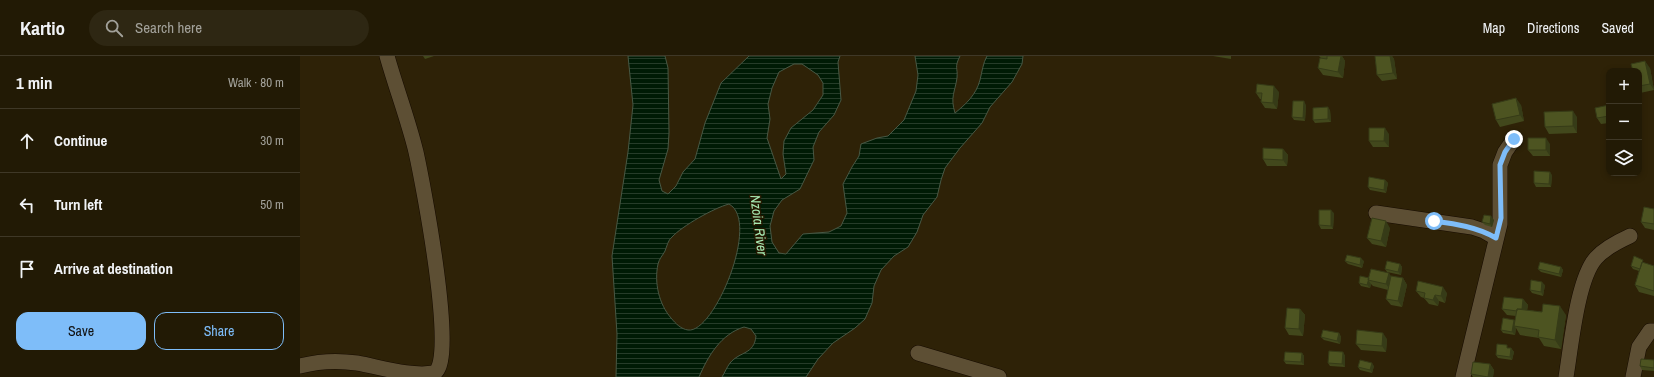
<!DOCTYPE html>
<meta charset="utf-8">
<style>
body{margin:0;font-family:"Archivo Narrow",sans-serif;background:#2e2713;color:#f1f3f6}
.controls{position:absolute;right:12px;top:12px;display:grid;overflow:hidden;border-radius:8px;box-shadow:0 2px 6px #0003}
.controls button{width:36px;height:36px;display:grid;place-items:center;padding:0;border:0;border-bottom:1px solid #3f3827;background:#221a05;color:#f1f3f6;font:20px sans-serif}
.stop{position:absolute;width:12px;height:12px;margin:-9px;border:3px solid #7ebdf9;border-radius:50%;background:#fff}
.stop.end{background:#7ebdf9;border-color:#fff;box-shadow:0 1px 4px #0008}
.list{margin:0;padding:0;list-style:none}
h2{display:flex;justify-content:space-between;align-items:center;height:52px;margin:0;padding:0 16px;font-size:17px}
h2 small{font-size:13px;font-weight:400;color:#a2a19a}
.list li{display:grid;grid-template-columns:26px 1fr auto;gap:12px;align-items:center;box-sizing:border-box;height:64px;padding:0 16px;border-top:1px solid #3f3827}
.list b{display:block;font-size:15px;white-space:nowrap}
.list em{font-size:13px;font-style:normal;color:#a2a19a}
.actions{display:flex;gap:8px;padding:12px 16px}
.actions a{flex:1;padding:9px 0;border:1px solid #7ebdf9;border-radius:12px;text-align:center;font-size:14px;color:#7ebdf9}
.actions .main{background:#7ebdf9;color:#111}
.icon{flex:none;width:22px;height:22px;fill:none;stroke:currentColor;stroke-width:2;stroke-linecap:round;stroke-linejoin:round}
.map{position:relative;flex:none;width:1354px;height:321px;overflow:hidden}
header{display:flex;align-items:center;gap:24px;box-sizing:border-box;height:56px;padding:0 20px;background:#221a05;border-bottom:1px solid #3f3827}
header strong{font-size:19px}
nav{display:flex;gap:22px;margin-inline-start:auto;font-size:14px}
.search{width:280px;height:36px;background:#2e2713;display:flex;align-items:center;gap:10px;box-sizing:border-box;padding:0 14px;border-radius:22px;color:#a2a19a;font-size:15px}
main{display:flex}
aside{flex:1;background:#221a05}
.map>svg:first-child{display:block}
</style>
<header>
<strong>Kartio</strong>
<div class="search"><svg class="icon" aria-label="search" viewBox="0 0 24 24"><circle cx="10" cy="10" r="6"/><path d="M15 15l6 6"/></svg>Search here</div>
<nav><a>Map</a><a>Directions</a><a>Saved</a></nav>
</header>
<main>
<aside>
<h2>1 min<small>Walk · 80 m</small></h2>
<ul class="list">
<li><svg class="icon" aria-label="ahead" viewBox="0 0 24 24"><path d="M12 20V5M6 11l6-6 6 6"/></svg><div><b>Continue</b></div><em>30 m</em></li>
<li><svg class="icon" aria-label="left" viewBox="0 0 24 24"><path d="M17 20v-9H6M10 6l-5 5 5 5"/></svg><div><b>Turn left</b></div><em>50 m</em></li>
<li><svg class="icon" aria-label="arrive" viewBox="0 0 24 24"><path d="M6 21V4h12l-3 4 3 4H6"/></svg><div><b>Arrive at destination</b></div></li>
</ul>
<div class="actions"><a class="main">Save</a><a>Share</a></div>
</aside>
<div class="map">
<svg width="1354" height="321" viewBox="0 0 1354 321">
<defs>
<pattern id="water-rules" width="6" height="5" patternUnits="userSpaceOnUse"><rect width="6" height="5" fill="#001b05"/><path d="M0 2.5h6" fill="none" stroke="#263c29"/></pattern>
</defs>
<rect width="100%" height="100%" fill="#2e2207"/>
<path fill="url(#water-rules)" stroke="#475844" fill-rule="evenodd" d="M328,0h37l3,12 1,65 -1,16 -9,31 3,11 6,3 8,-8 7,-14 12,-13 10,-36 16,-40 28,-27h91l-2,6 3,38 -7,15 -15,17 -6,15 1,13 -14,29 -18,11 -8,11 -4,15 2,16 7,11 7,1 17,-20 26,-2 12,-6 6,-13 -4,-29 9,-17 7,-11 2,-12 16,-6 11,-2 16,-16 12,-29 2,-16 -3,-19h45c-6,12 -2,11 -3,22 -2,14 -7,19 -2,35 11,-9 21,-18 25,-33 2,-8 3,-17 7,-24h36l-1,8 -10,18 -22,25 -8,16 -22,25 -15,20 -4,12 -4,17 -14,18 -6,17 -9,15 -14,9 -13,14 -7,16 -2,17 -7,16 -10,9 -22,15 -15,16 -12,18h-84c3,-5 5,-10 8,-14 10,-12 24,-8 26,-27l-5,-7 -7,-2c-23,7 -36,29 -45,50h-83l1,-43 -5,-78 16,-104 5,-47zM494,8h8l16,11 5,8v12l-10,15 -22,18 -7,13 -1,13 3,20 -5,5 -14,-41 3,-19 -2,-15 4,-16 7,-16zM429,148c32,17 -15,130 -41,126 -7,-1 -12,-6 -17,-12 -12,-14 -17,-35 -13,-54 1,-5 5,-9 7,-13 2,-5 3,-11 7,-14 10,-11 42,-29 57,-33z"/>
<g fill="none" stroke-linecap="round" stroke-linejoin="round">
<g stroke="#160b00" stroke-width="16">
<path id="minor" d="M1076,157l96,14 12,4 12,7
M618,297l81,24
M0,310c19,-5 37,-6 57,-3 23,4 53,14 77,10 24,-10 -12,-194 -18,-221 -8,-33 -20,-64 -29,-96
M1163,321l37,-153v-59l5,-13 9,-13
M1266,321c5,-29 11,-98 30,-119 8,-9 23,-17 34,-22
M1333,321l6,-30 11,-16h4"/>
</g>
<use href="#minor" stroke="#5d4f34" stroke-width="15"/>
</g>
<path fill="#42481c" d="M123,0h11l-9,3z
M913,0h18v3z
M1019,0h23l3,5 -2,17 -20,-3 -5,-7 3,-10z
M1075,0h17l2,3 3,20 -15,2 -5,-6z
M1350,12l4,22 -14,3 -1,-1v-21z
M979,36l-2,17 -12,-1 -4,-6v-3h-1l-4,-6z
M1006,49l-1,16 -11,-1 -2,-3z
M1221,49l3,16 -24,6 -4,-7z
M1309,49v18l-8,1 -4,-6z
M1030,54l1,12 -16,1 -2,-3z
M1277,61v16l-28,1 -4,-7z
M1089,78v13h-16l-4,-6z
M1250,88v12h-17l-5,-6z
M983,93l5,6 -1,11h-20l-4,-7z
M1252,119l-1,12h-15l-2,-4z
M1085,124l3,3 -2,10 -16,-3 -2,-3z
M1354,153v21l-9,-2 -4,-6z
M1034,157l-1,16h-12l-2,-4z
M1194,164l-2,7 -7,-2 -3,-3z
M1090,172l-4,19 -14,-3 -5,-6z
M1045,205h19l-2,7 -14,-4z
M1345,207l9,3v30l-15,-4 -4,-7 4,-14 -6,-2 -2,-3z
M1100,208l2,3 -1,8 -14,-3 -2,-3z
M1261,211l2,3 -2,7 -20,-5 -3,-3z
M1091,220l12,2 4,7 -5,22 -11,-2 -5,-6 2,-9 -15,-4 -2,-2 -1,4 -9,-2 -2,-3 10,-5z
M1245,229l-2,11 -11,-3 -2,-3z
M1116,235l31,2 -2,10 -6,-2 -1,5 -9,-2 -5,-6 -3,-1z
M1223,243l5,6 -1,5 39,5 -5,34 -17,-3 -5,-8 -19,-3 -4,-7 -1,7 -12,-2 -2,-3 13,-10 1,1 1,-5 -9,-1 -5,-6z
M1000,253l5,6 -2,21 -14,-1 -4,-7z
M1039,277l2,4 -1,7 -16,-4 -3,-3z
M1087,283l-1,13 -25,-2 -5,-6z
M1210,292h1l3,4 -2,8 -14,-2 -2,-3z
M1043,296l2,4v11l-15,-1 -2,-3z
M1002,297l2,3v9l-18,-1 -2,-3z
M1354,304v11l-12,-1 -2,-4z
M1190,308l4,6 -1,7h-20l-2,-3z
M1074,310l-2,7 -12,-3 -2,-3z"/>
<path fill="#363b17" d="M1041,0h1l3,5 -2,17 -5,-6z
M1090,0h2l2,3 3,20 -4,-6z
M1345,5l5,7 4,22 -4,-6z
M974,30l5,6 -2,17 -4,-6z
M1216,42l5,7 3,16 -4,-6z
M1004,45l2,4 -1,16 -2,-3z
M1028,51l2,3 1,12 -3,-3z
M1273,55l4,6v16l-4,-7z
M1085,72l4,6v13l-5,-6z
M1246,82l4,6v12l-4,-6z
M983,93l5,6 -1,11 -4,-6z
M1250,116l2,3 -1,12 -2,-3z
M1085,124l3,3 -2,10 -2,-3z
M1031,154l3,3 -1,16 -2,-3z
M1191,160l3,4 -2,7 -2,-3z
M1086,165l4,7 -4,19 -5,-6z
M1061,202l3,3 -2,7 -2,-3z
M1100,208l2,3 -1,8 -3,-3z
M1261,211l2,3 -2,7 -2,-3z
M1089,217l4,6 -2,12 -5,-7z
M1103,222l4,7 -5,22 -4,-6z
M1068,224l3,4 -1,4 -3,-3z
M1242,226l3,3 -2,11 -2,-4z
M1143,231l4,6 -2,10 -4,-7z
M1135,239l4,6 -1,5 -5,-6z
M1223,243l5,6 -2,13 -5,-6z
M1260,250l6,9 -5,34 -6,-9z
M1000,253l5,6 -2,21 -4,-7z
M1214,264l2,3 -2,3 2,2 -1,7 -3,-3z
M1039,277l2,4 -1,7 -3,-3z
M1083,277l4,6 -1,13 -4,-6z
M1211,292l3,4 -2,8 -2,-3z
M1043,296l2,4v11l-3,-3z
M1002,297l2,3v9l-3,-3z
M1072,307l2,3 -2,7 -2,-3z
M1190,308l4,6 -1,7h-5z"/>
<path fill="#4d5421" stroke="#363b17" d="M1027,0h14l-3,16 -20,-4 2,-10 7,1z
M1075,0h15l3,17 -16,2z
M1345,5l5,23 -11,2v-15h-6l-2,-7z
M957,28l17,2 -1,17 -12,-1 1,-9h-6z
M1216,42l4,17 -24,5 -4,-16z
M993,45h11l-1,17 -11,-1z
M1309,49v11l-12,2 -2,-10z
M1028,51v12l-15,1v-12z
M1273,55v15l-28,1 -1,-15z
M1069,72h16l-1,13h-15z
M1228,82h18v12h-18z
M963,92l20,1v11l-20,-1z
M1234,115l16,1 -1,12 -15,-1z
M1069,121l16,3 -1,10 -16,-3z
M1344,151l10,2v15l-13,-2z
M1019,154h12v16l-12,-1z
M1184,159l7,1 -1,8 -8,-2z
M1072,162l14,3 -5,20 -14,-3z
M1047,199l14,3 -1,7 -15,-4z
M1334,200l9,4 -3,9 -9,-3z
M1087,205l13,3 -2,8 -13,-3z
M1240,206l21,5 -2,7 -21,-5z
M1342,206l12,4v25l-19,-6z
M1071,213l18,4 -3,11 -18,-4z
M1060,220l9,2 -2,7 -8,-2z
M1091,220l12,2 -5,23 -12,-2z
M1231,224l11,2 -1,10 -11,-2z
M1118,225l25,6 -2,9 -6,-1 -2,5 -9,-2 1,-5 -9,-2z
M1204,241l19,2 -1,10h-5v2l-15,-2z
M1243,248l17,2 -5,34 -17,-3 1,-7 -25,-4 3,-17 25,3z
M987,252l13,1 -1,20 -14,-1z
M1203,262l11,2 -2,12 -11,-2z
M1023,274l16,3 -2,8 -16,-4z
M1057,274l26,3 -1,13 -26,-2z
M1197,288l10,1v3h4l-1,9 -14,-2z
M1029,295l14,1 -1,12 -14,-1z
M985,296l17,1 -1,9 -17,-1z
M1341,303l13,1v8l-14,-2z
M1060,304l12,3 -2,7 -12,-3z
M1173,306l17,2 -2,13 -17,-3z"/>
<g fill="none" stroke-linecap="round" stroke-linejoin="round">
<path stroke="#7ebdf9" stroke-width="5" d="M1134,165c22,3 43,6 62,17l5,-20 -1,-53 5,-13 9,-13"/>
</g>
<g text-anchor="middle" stroke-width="3" stroke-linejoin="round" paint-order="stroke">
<g font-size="14" font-style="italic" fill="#a8ecb4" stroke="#241800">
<text transform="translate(459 169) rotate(83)" y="5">Nzoia River</text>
</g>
</g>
</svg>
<div class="controls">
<button>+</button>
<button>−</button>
<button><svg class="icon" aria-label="layers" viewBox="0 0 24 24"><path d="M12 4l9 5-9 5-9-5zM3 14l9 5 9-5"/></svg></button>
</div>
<div class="stop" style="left:1134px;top:165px"></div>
<div class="stop end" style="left:1214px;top:83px"></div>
</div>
</main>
